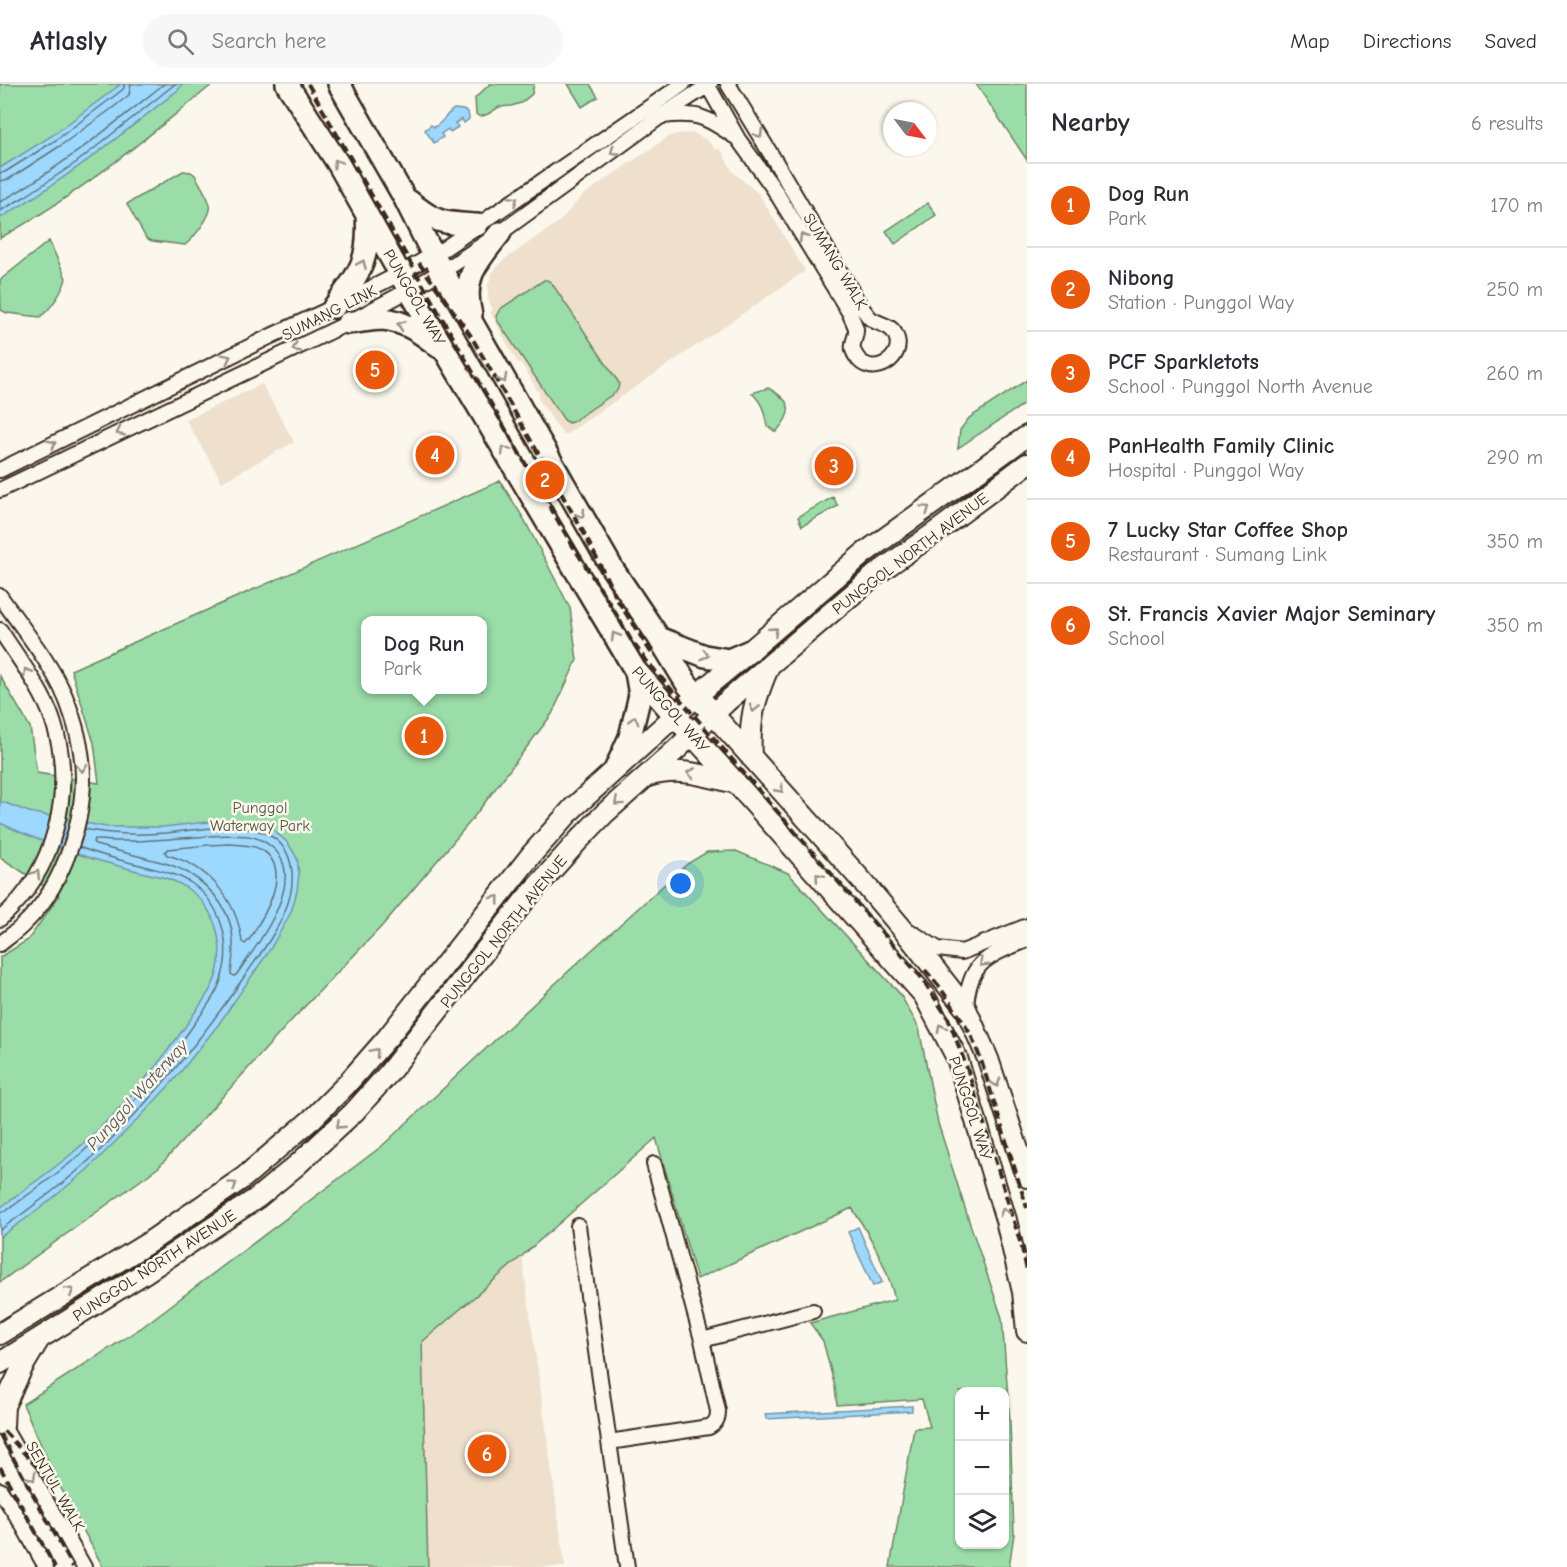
<!DOCTYPE html>
<meta charset="utf-8">
<style>
body{margin:0;font-family:"Comic Neue",sans-serif;background:#f7f7f7;color:#2b2b33}
.controls{position:absolute;right:18px;bottom:18px;display:grid;overflow:hidden;border-radius:12px;box-shadow:0 2px 4px #0004}
.controls button{width:54px;height:54px;display:grid;place-items:center;padding:0;border:0;border-bottom:2px solid #e1e1e2;background:#fff;color:#2b2b33;font:30px sans-serif}
.compass{position:absolute;left:883px;top:18px;width:54px;height:54px;border-radius:50%;background:#fff;box-shadow:0 2px 4px #0004;rotate:122deg}
.you{position:absolute;left:681px;top:800px;width:21px;height:21px;margin:-15px;border:4px solid #fff;border-radius:50%;background:#1a73e8;box-shadow:0 0 0 9px #1a73e833}
.badge{display:grid;place-items:center;width:39px;height:39px;border-radius:50%;background:#ea580c;color:#fff;font-size:20px;font-weight:700}
.pin{position:absolute;translate:-50% -50%;border:3px solid #fff;box-shadow:0 2px 6px #0006}
.popup{position:absolute;left:361px;top:532px;width:126px;height:78px;box-sizing:border-box;display:grid;place-content:center;border-radius:12px;background:#fff;filter:drop-shadow(0 2px 4px #0005);font-size:20px;white-space:nowrap;color:#7c7c81}
.popup b{font-size:22px;color:#2b2b33}
.popup::after{content:'';position:absolute;left:50%;top:100%;margin-left:-12px;border:12px solid transparent;border-top-color:#fff}
.list{margin:0;padding:0;list-style:none}
h2{display:flex;justify-content:space-between;align-items:center;height:78px;margin:0;padding:0 24px;font-size:26px}
h2 small{font-size:20px;font-weight:400;color:#7c7c81}
.list li{display:grid;grid-template-columns:39px 1fr auto;gap:18px;align-items:center;box-sizing:border-box;height:84px;padding:0 24px;border-top:2px solid #e1e1e2}
.list b{display:block;font-size:22px;white-space:nowrap}
.list p{margin:0;font-size:20px;white-space:nowrap;color:#7c7c81}
.list em{font-size:20px;font-style:normal;color:#7c7c81}
.icon{flex:none;width:33px;height:33px;fill:none;stroke:currentColor;stroke-width:2;stroke-linecap:round;stroke-linejoin:round}
.map{position:relative;flex:none;width:1027px;height:1483px;overflow:hidden}
header{display:flex;align-items:center;gap:36px;box-sizing:border-box;height:84px;padding:0 30px;background:#fff;border-bottom:2px solid #e1e1e2}
header strong{font-size:28px}
nav{display:flex;gap:33px;margin-inline-start:auto;font-size:21px}
.search{width:420px;height:54px;background:#f7f7f7;display:flex;align-items:center;gap:15px;box-sizing:border-box;padding:0 21px;border-radius:33px;color:#7c7c81;font-size:22px}
main{display:flex}
aside{flex:1;background:#fff}
.map>svg:first-child{display:block}
</style>
<header>
<strong>Atlasly</strong>
<div class="search"><svg class="icon" aria-label="search" viewBox="0 0 24 24"><circle cx="10" cy="10" r="6"/><path d="M15 15l6 6"/></svg>Search here</div>
<nav><a>Map</a><a>Directions</a><a>Saved</a></nav>
</header>
<main>
<div class="map">
<svg width="1027" height="1483" viewBox="0 0 1027 1483">
<rect width="100%" height="100%" fill="#fbf7ec"/>
<filter id="ink" filterUnits="userSpaceOnUse"><feTurbulence type="fractalNoise" baseFrequency=".0167" numOctaves="2"/><feDisplacementMap in="SourceGraphic" scale="12" xChannelSelector="R" yChannelSelector="G"/><feConvolveMatrix kernelMatrix="1 2 1 2 8 2 1 2 1" color-interpolation-filters="sRGB"/></filter>
<g filter="url(#ink)">
<path fill="#eee0cc" d="M694,49l13,7 9,10 4,-2 13,24 26,22 46,77 -241,165 -26,-37 1,-6 -16,-27 -6,-4 -27,-50 3,-2 -5,-12v-13l4,-12 9,-11 59,-41 23,-26 85,-58 8,-3z
M262,300l32,58 -72,40 -36,-62z
M522,1172l43,311h-137l-6,-225z"/>
<path fill="#9bdda8" stroke="#6b8463" stroke-width="1.5" fill-rule="evenodd" d="M0,0h213c-68,55 -136,112 -213,154z
M490,0h44l-2,10 -11,9 -10,3 -12,1 -11,7 -8,3 -4,-3 -1,-16z
M568,0h22l8,13 -16,10z
M976,0h51v76z
M183,87l8,1 4,3c4,8 13,21 15,30 3,9 -17,34 -25,40l-33,-4 -6,-3 -19,-34z
M928,119l8,12 -41,29 -9,-13z
M49,157l17,37c-2,12 -16,32 -26,39l-33,-4 -6,-3 -1,-30z
M544,196h3l4,2 68,101 -1,6 -2,3 -44,30 -3,1 -5,-3 -67,-100 -1,-4 4,-7z
M1027,296v22l-69,46 2,-18 9,-12z
M768,304c24,13 27,23 8,44l-9,-6c-3,-15 -4,-22 -15,-33z
M500,397l24,38 46,89 7,52 -25,54 -82,108 -88,104 -93,97 -130,144 -159,115v-325l28,-17 31,-44 -59,-39v-181l30,51 7,46 62,10 -5,-40 -23,-73zM366,536h116v70h-116z
M833,413l5,9 -36,20 -4,-9z
M736,767l52,22 112,121 19,34 19,95 32,101 32,94 8,106 4,110 -5,33h-119l24,-139 16,-1 -8,-28 -85,6 -2,-18 -12,-46 -13,-18 85,-23c-8,-34 -24,-63 -43,-92l-155,71 -41,-141 -134,118 -100,86 6,225h-325l-47,-88 -33,-75 118,-76 241,-182 190,-178 115,-104 20,-12zM960,1308h45v152h-45z"/>
<path fill="#9dd9fe" stroke="#7693a4" stroke-width="1.5" d="M121,0h62l-5,6c-58,46 -114,91 -178,128v-50l53,-33z
M454,25l9,1 5,2 1,7 -5,4 -2,-4 -7,4 3,4 -8,5 -2,-3 -7,5 2,3 -9,6 -9,-13 6,-5 3,2c9,-4 12,-13 20,-18z
M0,717l29,11 77,15h57l45,-5 45,1 20,7 15,13 9,15 2,16 -2,17 -6,21 -8,15 -14,24 -51,74 -44,55 -33,36 -54,54 -49,40 -38,27v-29c23,-18 47,-34 69,-52 48,-40 88,-88 123,-139 9,-14 21,-28 25,-44 8,-30 -2,-66 -29,-84 -15,-11 -34,-14 -51,-18 -15,-4 -29,-8 -44,-12 -32,-10 -63,-22 -93,-36z
M858,1143l24,55 -9,4 -25,-54z
M912,1322v5l-146,8 -1,-5z"/>
<g fill="none" stroke-linecap="round" stroke-linejoin="round">
<path stroke="#627078" stroke-width="1.5" d="M0,89l5,-1 51,-32 65,-49 3,-3v-4
M0,97l9,-2 51,-33 50,-36 19,-15 2,-11
M0,118c59,-33 111,-76 164,-118
M0,127l26,-15 51,-34 98,-78
M230,751c6,1 12,0 18,1 10,1 18,6 25,12 36,32 -17,99 -37,127l-2,1 -3,-2c2,-17 4,-34 -1,-51 -9,-28 -34,-50 -62,-59 -24,-7 -48,-12 -72,-19l-3,-3 2,-3c13,3 26,2 39,2 32,-1 64,-5 96,-6z
M230,760c10,1 22,0 32,6 27,17 9,54 -4,75 -4,7 -7,14 -13,19l-3,-2c-5,-42 -33,-76 -75,-87l-2,-3 3,-3 41,-4z
M0,1128l6,-1c23,-17 47,-34 69,-52 46,-40 85,-86 120,-136 10,-14 23,-30 27,-47 10,-33 -1,-73 -31,-93 -15,-10 -33,-13 -51,-18 -21,-5 -41,-10 -61,-18
M0,1146c28,-20 57,-41 83,-64 60,-55 112,-118 159,-186 15,-22 33,-44 43,-69 11,-26 12,-61 -16,-76 -27,-14 -75,-5 -103,-2 -27,2 -55,2 -82,-4"/>
<g stroke="#3b2a1e" stroke-width="18">
<path id="minor" d="M707,0l31,55 36,50 75,123c2,5 6,12 7,17 1,11 -8,15 0,27 15,24 50,2 40,-20 -4,-12 -18,-11 -26,-18 -3,-3 -6,-8 -9,-11l-86,-146 -47,-77
M663,32c35,-4 43,1 71,20
M0,386l271,-134 63,-29 67,-34 44,-25 238,-164
M0,406l348,-167 61,-33 45,-26 46,-31 161,-117 49,-32
M0,512c22,32 49,64 65,100 10,25 18,54 18,81 0,51 -23,114 -61,149 -7,7 -15,12 -22,18
M0,546c18,28 43,60 53,91 23,69 2,151 -53,198
M911,848l27,17 24,3 65,-26
M966,925c2,-47 21,-53 61,-69
M578,1142l49,341
M702,1256l111,-29
M0,1337l84,146
M609,1358l100,-15c7,-4 9,-8 9,-16l-16,-71 -48,-176
M0,1406l22,34 24,43"/>
</g>
<g stroke="#3b2a1e" stroke-width="24">
<path id="secondary" d="M713,630l150,168 48,57 55,70 22,50 39,118
M692,651l44,48 188,212 33,63 49,162 17,72 4,39
M751,673c-2,-37 3,-56 17,-89
M648,692c31,-10 57,0 88,7
M0,1250l148,-91 95,-65 69,-59 34,-34 42,-48 144,-183 41,-46 137,-124 40,-33 113,-97 164,-118
M0,1279l146,-91 111,-74 40,-33 57,-53 34,-38 137,-174 51,-57 29,-30 72,-64 49,-47 149,-127 65,-46 87,-65
M3,1342l1,-20 18,-38 16,-27"/>
</g>
<g stroke="#3b2a1e" stroke-width="26">
<path id="primary" d="M287,0l52,81 70,125 226,380 57,65
M339,0l65,113 29,58 42,73 137,240 47,70 28,46 26,30
M409,117c28,23 34,22 68,24
M334,223c26,-35 36,-46 33,-92
M471,231c-10,-38 7,-54 29,-82
M348,239c11,-1 24,-4 35,-4 22,2 40,15 56,28
M659,554l46,18 24,4 21,-9
M616,684l14,-31 10,-42 -4,-23"/>
</g>
<use href="#minor" stroke="#fbf7ec" stroke-width="14"/>
<use href="#secondary" stroke="#fbf7ec" stroke-width="20"/>
<use href="#primary" stroke="#fbf7ec" stroke-width="21"/>
<path stroke="#3b2a1e" stroke-width="4" stroke-dasharray="9 4.5" stroke-linecap="butt" d="M308,0l261,456 43,67 19,33 14,19 276,318 27,41 19,50 55,180 5,23
M419,179l52,73 113,197 34,68 36,56
M925,886l14,16 21,31 11,18 10,25 46,148
M4,1347l50,55
M0,1350l73,133
M0,1383l55,100"/>
</g>
<defs><path id="oneway-chevron" d="M-2-3.5L2.5 0L-2 3.5" fill="none" stroke-width="1.6" stroke-linecap="round" stroke-linejoin="round" transform="scale(1.5)"/></defs>
<g stroke="#9b9085">
<use href="#oneway-chevron" transform="translate(759 50) rotate(58)"/>
<use href="#oneway-chevron" transform="translate(614 67) rotate(144)"/>
<use href="#oneway-chevron" transform="translate(337 79) rotate(-122)"/>
<use href="#oneway-chevron" transform="translate(514 116) rotate(-34)"/>
<use href="#oneway-chevron" transform="translate(803 153) rotate(-122)"/>
<use href="#oneway-chevron" transform="translate(362 180) rotate(-66)"/>
<use href="#oneway-chevron" transform="translate(401 241) rotate(-161)"/>
<use href="#oneway-chevron" transform="translate(296 264) rotate(155)"/>
<use href="#oneway-chevron" transform="translate(227 274) rotate(-26)"/>
<use href="#oneway-chevron" transform="translate(503 295) rotate(61)"/>
<use href="#oneway-chevron" transform="translate(120 348) rotate(154)"/>
<use href="#oneway-chevron" transform="translate(52 360) rotate(-26)"/>
<use href="#oneway-chevron" transform="translate(505 366) rotate(-121)"/>
<use href="#oneway-chevron" transform="translate(926 425) rotate(-35)"/>
<use href="#oneway-chevron" transform="translate(581 430) rotate(60)"/>
<use href="#oneway-chevron" transform="translate(774 547) rotate(-41)"/>
<use href="#oneway-chevron" transform="translate(615 552) rotate(-121)"/>
<use href="#oneway-chevron" transform="translate(705 571) rotate(16)"/>
<use href="#oneway-chevron" transform="translate(27 588) rotate(-122)"/>
<use href="#oneway-chevron" transform="translate(754 624) rotate(102)"/>
<use href="#oneway-chevron" transform="translate(634 636) rotate(-75)"/>
<use href="#oneway-chevron" transform="translate(82 684) rotate(85)"/>
<use href="#oneway-chevron" transform="translate(691 689) rotate(-170)"/>
<use href="#oneway-chevron" transform="translate(780 705) rotate(48)"/>
<use href="#oneway-chevron" transform="translate(618 718) rotate(138)"/>
<use href="#oneway-chevron" transform="translate(36 790) rotate(-59)"/>
<use href="#oneway-chevron" transform="translate(819 793) rotate(-131)"/>
<use href="#oneway-chevron" transform="translate(496 815) rotate(-51)"/>
<use href="#oneway-chevron" transform="translate(983 879) rotate(135)"/>
<use href="#oneway-chevron" transform="translate(941 944) rotate(-118)"/>
<use href="#oneway-chevron" transform="translate(375 968) rotate(-49)"/>
<use href="#oneway-chevron" transform="translate(996 999) rotate(72)"/>
<use href="#oneway-chevron" transform="translate(340 1041) rotate(137)"/>
<use href="#oneway-chevron" transform="translate(233 1101) rotate(-34)"/>
<use href="#oneway-chevron" transform="translate(1004 1128) rotate(-107)"/>
<use href="#oneway-chevron" transform="translate(70 1207) rotate(-32)"/>
<use href="#oneway-chevron" transform="translate(32 1393) rotate(60)"/>
</g>
</g>
<g text-anchor="middle" stroke-width="5" stroke-linejoin="round" paint-order="stroke">
<g font-size="16" fill="#3b2a1e" stroke="#fbf7ec">
<text transform="translate(836 177) rotate(59)" y="6">SUMANG WALK</text>
<text transform="translate(415 213) rotate(60)" y="6">PUNGGOL WAY</text>
<text transform="translate(329 228) rotate(-27)" y="6">SUMANG LINK</text>
<text transform="translate(910 469) rotate(-37)" y="6">PUNGGOL NORTH AVENUE</text>
<text transform="translate(671 625) rotate(49)" y="6">PUNGGOL WAY</text>
<text transform="translate(503 847) rotate(-51)" y="6">PUNGGOL NORTH AVENUE</text>
<text transform="translate(971 1024) rotate(72)" y="6">PUNGGOL WAY</text>
<text transform="translate(154 1181) rotate(-33)" y="6">PUNGGOL NORTH AVENUE</text>
<text transform="translate(56 1402) rotate(60)" y="6">SENTUL WALK</text>
</g>
<g font-size="16" fill="#535740" stroke="#fbf7ec">
<text x="260" y="729">Punggol<tspan x="260" dy="18">Waterway Park</tspan></text>
</g>
<g font-size="18" font-style="italic" fill="#545656" stroke="#fbf7ec">
<text transform="translate(137 1011) rotate(-48)" y="6">Punggol Waterway</text>
</g>
</g>
</svg>
<div class="controls">
<button>+</button>
<button>−</button>
<button><svg class="icon" aria-label="layers" viewBox="0 0 24 24"><path d="M12 4l9 5-9 5-9-5zM3 14l9 5 9-5"/></svg></button>
</div>
<svg class="compass" viewBox="-18 -18 36 36"><path d="M0-13l5 13h-10z" fill="#e53935"/><path d="M0 13l5-13h-10z" fill="#7c7c81"/></svg>
<div class="you"></div>
<div class="pin badge" style="left:424px;top:652px">1</div>
<div class="popup"><b>Dog Run</b>Park</div>
<div class="pin badge" style="left:545px;top:396px">2</div>
<div class="pin badge" style="left:834px;top:382px">3</div>
<div class="pin badge" style="left:435px;top:371px">4</div>
<div class="pin badge" style="left:375px;top:286px">5</div>
<div class="pin badge" style="left:487px;top:1370px">6</div>
</div>
<aside>
<h2>Nearby<small>6 results</small></h2>
<ul class="list">
<li><span class="badge">1</span><div><b>Dog Run</b><p>Park</p></div><em>170 m</em></li>
<li><span class="badge">2</span><div><b>Nibong</b><p>Station · Punggol Way</p></div><em>250 m</em></li>
<li><span class="badge">3</span><div><b>PCF Sparkletots</b><p>School · Punggol North Avenue</p></div><em>260 m</em></li>
<li><span class="badge">4</span><div><b>PanHealth Family Clinic</b><p>Hospital · Punggol Way</p></div><em>290 m</em></li>
<li><span class="badge">5</span><div><b>7 Lucky Star Coffee Shop</b><p>Restaurant · Sumang Link</p></div><em>350 m</em></li>
<li><span class="badge">6</span><div><b>St. Francis Xavier Major Seminary</b><p>School</p></div><em>350 m</em></li>
</ul>
</aside>
</main>
